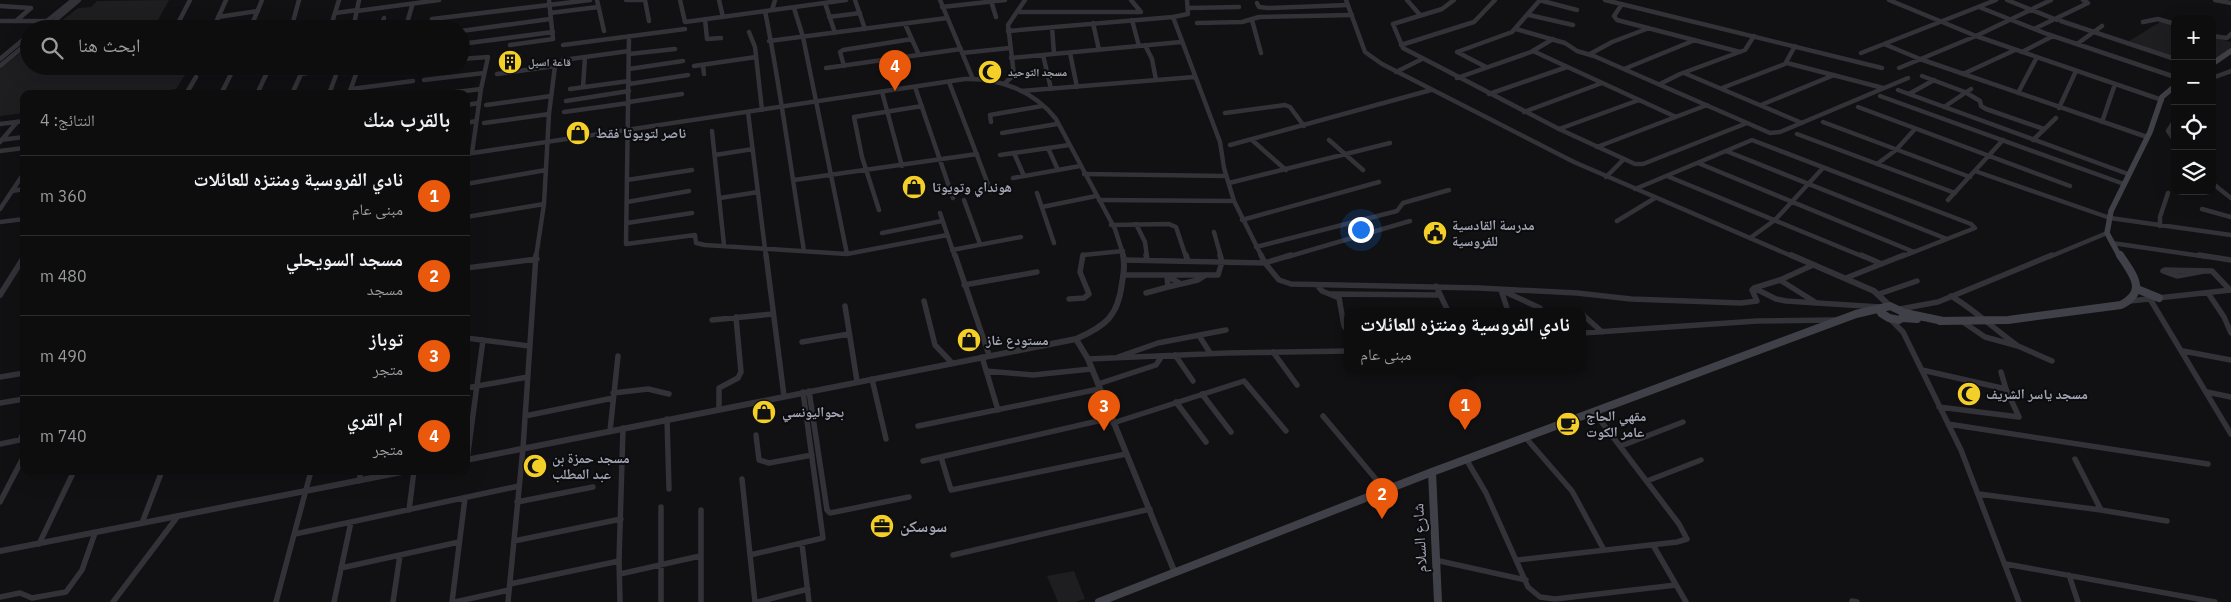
<!DOCTYPE html>
<html lang="ar">
<meta charset="utf-8">
<style>
body{margin:0;font-family:"IBM Plex Sans","Noto Naskh Arabic",sans-serif;background:#1b1b1c;color:#f1f3f6;direction:rtl}
.controls{position:absolute;right:15px;top:15px;display:grid;overflow:hidden;border-radius:10px;box-shadow:0 5px 20px #0002}
.controls button{width:45px;height:45px;display:grid;place-items:center;padding:0;border:0;border-bottom:1px solid #2d2d2e;background:#0d0d0e;color:#f1f3f6;font:25px sans-serif}
.you{position:absolute;left:1360px;top:229px;width:18px;height:18px;margin:-12px;border:4px solid #fff;border-radius:50%;background:#1a73e8;box-shadow:0 0 0 8px #1a73e833}
.badge{display:grid;place-items:center;width:32px;height:32px;border-radius:50%;background:#ea580c;color:#fff;font-size:16px;font-weight:700}
.pin{position:absolute;translate:-50% -41px;filter:drop-shadow(0 1px 2px #0008)}
.pin::after{content:'';position:absolute;top:26px;width:18px;height:15px;background:inherit;clip-path:polygon(0 0,100% 0,50% 100%)}
.popup{position:absolute;left:1344px;top:308px;width:242px;height:65px;box-sizing:border-box;display:grid;place-content:center;border-radius:10px;background:#0d0d0e;filter:drop-shadow(0 1px 4px #0005);font-size:16px;white-space:nowrap;color:#9a9c9e}
.popup b{font-size:19px;color:#f1f3f6}
.popup::after{content:'';position:absolute;left:50%;top:100%;margin-left:-10px;border:10px solid transparent;border-top-color:#0d0d0e}
.list{margin:0;padding:0;list-style:none}
h2{display:flex;justify-content:space-between;align-items:center;height:65px;margin:0;padding:0 20px;font-size:21px}
h2 small{font-size:16px;font-weight:400;color:#9a9c9e}
.list li{display:grid;grid-template-columns:32px 1fr auto;gap:15px;align-items:center;box-sizing:border-box;height:80px;padding:0 20px;border-top:1px solid #2d2d2e}
.list b{display:block;font-size:19px;white-space:nowrap}
.list p{margin:0;font-size:16px;white-space:nowrap;color:#9a9c9e}
.list em{font-size:16px;font-style:normal;color:#9a9c9e}
.icon{flex:none;width:28px;height:28px;fill:none;stroke:currentColor;stroke-width:2;stroke-linecap:round;stroke-linejoin:round}
.map{position:relative;flex:none;width:2231px;height:602px;overflow:hidden;direction:ltr}
.search{position:absolute;background:#0d0d0e;box-shadow:0 5px 20px #0002;left:20px;top:20px;width:450px;height:55px;display:flex;align-items:center;gap:12px;box-sizing:border-box;padding:0 18px;border-radius:28px;color:#9a9c9e;font-size:19px}
.panel{position:absolute;background:#0d0d0e;box-shadow:0 5px 20px #0002;left:20px;top:90px;width:450px;height:385px;border-radius:10px;direction:rtl}
.map>svg:first-child{display:block}
</style>
<div class="map">
<svg width="2231" height="602" viewBox="0 0 2231 602">
<rect width="100%" height="100%" fill="#111113"/>
<path fill="#1e1d20" d="M169,0l-16,29h-102l27,-21 13,-1 6,-6z
M2160,22l15,4v32l-49,-15z
M2212,37l19,5v5l-8,8 -11,6z
M29,46v20h103l-3,8 53,-8 -3,9h6l-9,14 -36,5h-116v19l-24,3v-47z
M1074,571l11,28 -9,3h-18l-11,-26z"/>
<g fill="none" stroke-linecap="round" stroke-linejoin="round">
<path stroke="#323238" stroke-width="4.5" d="M597,0l7,31
M626,0h16
M645,0l4,21
M680,0l5,22 161,-22
M719,0l4,17
M855,0l10,29
M940,0l33,79
M1407,0l13,15
M1454,0l-12,9 -49,15 10,24 156,81 76,35h8l104,-41
M1539,0l38,10
M1605,0l277,68
M1889,0l87,36 186,64
M2007,0l50,20
M2215,0l16,3
M991,1l5,16
M825,3l10,30
M1257,3l2,4 9,1 80,-3
M1622,4l-8,12 3,4 123,32
M0,6l31,2 -15,13
M942,7l63,-7
M1979,7l68,27 128,43
M794,8l9,29 44,217
M1188,8l51,-1
M772,10l3,-10
M357,11l82,-11
M765,11c16,79 26,160 39,240
M1019,12h122l-10,-12
M336,13l21,-3
M550,13l48,-6
M1529,15l44,10
M218,17l40,-6
M829,17l31,-4
M1173,17l47,125 4,26 10,33 28,56
M432,19l158,-19
M705,19l2,20 14,-1
M1132,20l7,26
M1252,20l9,33
M0,21h47
M2061,21l114,38
M2143,22l15,-3 17,5
M1093,23l6,27
M1197,23l45,-1 17,-5 93,-2
M905,24l14,31
M381,27l3,-9
M1052,27l2,27
M175,29l15,-29
M213,29l13,-29
M250,29l12,-29
M291,29l8,-29
M330,29l9,-29
M353,29l6,-29
M368,29l39,-6 5,-17
M1516,29l49,14 12,8 17,5 176,77 10,-1 128,-54
M2034,29l54,-26 -5,-3
M461,31l89,-12
M1008,31l165,-14 15,-3 -1,-14
M749,32l6,15 7,63
M629,36l-3,208 69,-9 1,8 9,2 142,9 100,-19
M2212,36l15,2 4,-4
M769,41l178,-23
M461,44l92,-12
M1884,44l36,15 227,78
M2077,44l25,-18
M510,45l43,-6 -4,-39
M563,45l122,-16
M1145,45l7,14 4,21
M1401,45l73,-23 21,-22
M1533,51l143,66
M1457,52l55,-20 28,-32
M1457,52l29,15
M2022,52l31,-16
M962,53l48,-5
M1070,53l7,34
M1861,53l135,-53
M629,54l46,-5
M1590,54l22,-12 37,-14
M1043,55l8,34
M1011,58l170,-16
M461,59l27,-2 -7,32 -9,64
M563,60l66,-9
M1787,63l96,25
M703,65l1,9
M694,66l62,-9
M844,66l-4,-14 3,-2 69,-11
M826,68l135,-19
M1899,68l77,-32 75,-36
M629,69l54,-8
M1624,69l71,-29
M154,70l2,-4
M233,71l34,-5
M193,72l2,-6
M1396,72l26,-13
M1684,73l118,50
M497,74l58,-8 -6,48 -5,90 -8,53
M1963,74l52,-24
M1922,76l43,16 15,9 1,5 5,3 58,20
M1457,78l74,-26 22,-13
M2212,78l19,-7
M424,80l60,-7
M949,82l42,110
M629,84l59,-9
M1660,84l20,-10 65,-24 9,-14
M583,87l2,-30
M915,87l38,111
M1722,88l63,-24 10,-18
M351,89l62,-8
M570,89l59,-8
M1898,90l230,84
M1021,91l173,-14
M882,92l20,74
M2018,93l19,-36
M186,94l10,-17
M221,94l14,-28
M257,94l13,-28
M292,94l9,-20 38,-6
M329,94l10,-27
M349,94l7,-20 3,-2 43,-6
M439,94l42,-5
M1489,94l78,-27
M1909,94l25,-14
M1880,96l244,88
M566,101l63,-10
M629,102l53,-8
M466,105l13,-2
M486,105l65,-9
M1761,105l73,-30
M1858,107l212,79
M1944,107l27,-18
M2059,108l17,-37
M564,112l65,-9
M748,112l18,145
M1524,112l78,-29
M1225,113l60,-8 5,2 14,19
M2175,120l-7,11 7,10
M991,122l-1,-7 52,-9
M1823,122l147,55
M2102,122l13,-38
M466,123l10,-2
M484,123l65,-9
M0,124l24,-3
M1559,129l80,-29
M712,131l12,114
M1002,133l55,-9
M1797,134l158,59
M0,140l24,-3
M1252,140l34,30
M1329,140l34,30
M2033,140l23,-22
M0,142l17,-20
M1230,145l201,-55
M1597,147l110,-42
M1048,148l10,22
M0,151l24,-3
M1726,151l221,88
M1014,153l10,23
M715,155l38,-6
M1000,155l69,-10
M1698,163l216,89
M1877,164l19,-14 19,-21
M1975,171l135,47 121,17
M1084,174l142,2
M1667,176l197,81
M1606,177l18,-18
M1013,178l67,-12
M627,180l65,-10
M794,180l183,-26
M1229,183l161,-40
M2212,183l19,15
M466,184l80,-14
M1635,189l117,-49 219,84 4,4 -74,29
M12,191l12,-2
M1037,193l17,50
M720,198l38,-6
M964,200l16,44
M1099,200l135,1
M1948,200l55,-60
M627,202l62,-11
M1042,207l54,-11
M0,209l24,-36
M2202,209l29,8
M879,210l-17,-53 -8,-40 68,-11
M940,213l15,44
M466,217l78,-13
M1242,220l137,-38
M1617,221l38,-23
M627,223l65,-10
M1136,224l9,18 2,15
M1111,225l58,-1 7,3 10,30
M2160,226v-9l8,-24
M1214,232l7,25
M882,233l60,-12
M1750,238l25,-18 48,-52
M2112,243l96,14
M1256,247l141,-36 6,-8 46,-13
M952,250l69,-13
M1082,257l1,-2 40,-4
M1287,257l123,-36
M2049,257l58,-24"/>
<path stroke="#323238" stroke-width="5.5" d="M766,255l18,141
M955,255l34,100
M1146,255l1,5
M1186,255l2,6
M1291,255l-26,8 14,17 12,4 188,4 98,5 54,6 110,4 16,-2 -5,-11 2,-2 26,-8 33,-15
M1861,255l21,9
M2199,255l32,5
M1124,260l141,3 -4,-8
M466,268l71,-9
M2204,271l-27,5 -14,-5 2,-1 47,1 18,19
M1123,275h95l4,-13 -2,-7
M1846,278l58,-23
M1780,280l35,22
M964,285l73,-13
M1317,285l5,6 17,7 5,28 4,5
M1436,286l12,25
M1168,287l30,-7 8,-5
M1754,288l22,11 10,2 94,6
M1146,293l22,-6 -1,-11 14,8
M2208,293l16,24 7,16
M1332,294l108,1
M1879,294l38,-13
M1951,296c24,14 44,34 67,50
M1069,299l15,-1 5,-4 -9,-22 3,-17
M2150,299l81,135
M924,301l11,44 17,18
M2130,301l101,-11
M845,306l12,75
M1900,309l38,-7 114,-47
M1491,311h82
M1508,311l-7,-21 39,18
M1582,314l20,18
M1889,318l14,14 58,118 58,152
M712,320l61,-6
M1963,322l22,15 33,9 34,15
M1582,333l175,-12 77,-1
M1200,337l10,16
M466,338l63,8
M802,342l47,-8
M2183,351l48,9
M1273,352l24,33
M1175,355l18,26
M982,357l16,53
M1118,357l40,-14 68,-13
M1088,359l139,-6 121,-2
M1922,370l84,19 13,28 -80,-10
M986,371l47,4 58,-6
M2001,372l5,17
M0,377l24,-4
M872,379l14,60
M1098,384l58,-19 6,-9
M466,388l62,-11
M809,391l18,119 3,3 79,-16
M2207,392l24,5
M613,393l35,-4 21,5
M1202,394l29,38
M1176,402l30,40
M0,403l24,-4
M719,409v-21l19,-10 3,-6 -5,-55
M525,416l88,-18
M1323,416l62,74
M667,419l2,70
M1113,423l131,-42 42,50
M1948,424l260,40
M918,426l181,-37
M610,431l8,-75
M756,435l3,25 10,3 43,-8
M1525,437l47,54 32,59
M20,440l4,-8
M0,444l24,-5
M1621,446l62,-24
M941,457l10,33 175,-36
M1466,459l20,34 42,94 12,10 15,2 121,-14
M467,460l16,-120
M923,461l188,-43
M742,479l13,123
M359,481l2,-10
M1647,481l54,-21
M1979,494l122,16 -26,-51
M0,502l24,-46
M517,502l76,-15
M661,507v95
M409,510l5,-39
M701,510v92
M2101,510l66,11
M142,523l20,-52
M295,534l224,-48
M514,541l107,-22
M39,544l35,-73
M802,544l7,58
M1653,545l33,57
M750,555l73,-17 -20,-146
M953,555l197,-46
M1435,560l91,20
M1518,560l159,-18 10,-3 -8,-15 -85,-112
M2006,564l209,38
M341,568l118,-26
M620,574l80,-18
M2069,575l9,27
M510,584l109,-23
M0,597l20,-4 12,5 34,-6 16,-22 13,-37
M1852,601l5,1
M113,602l65,-86
M276,602l35,-131
M334,602l17,-80
M393,602l7,-47
M452,602l13,-104
M455,602l54,-12
M508,602l15,-154 13,-193
M620,602l-1,-41 4,-133
M758,602l50,-13"/>
<path stroke="#323238" stroke-width="4.5" d="M1346,0l19,52 17,12 192,98 220,95
M37,29l36,-29
M45,29l34,-29
M0,59l29,-24
M0,66l29,-24
M1005,83l9,-8 -6,-50 17,-25
M466,154l499,-75c35,-1 69,12 91,40l59,110 9,28
M0,222l24,-3"/>
<path stroke="#323238" stroke-width="6" d="M1791,255l83,36 16,15
M0,295l24,-38
M1076,339l12,20 87,214
M466,460l610,-121c30,-13 42,-23 46,-56 2,-9 3,-18 1,-28
M0,551l407,-80"/>
<path stroke="#404148" stroke-width="5.5" d="M2212,64l19,-13
M2120,257l-13,-24 4,-22 39,-79 12,-35 13,-11"/>
<path stroke="#404148" stroke-width="8" d="M2137,289l22,9
M1881,308v5l8,5 10,2 5,-4
M1903,318l14,1
M1940,321l68,-1 113,-15c27,-14 12,-30 -1,-50
M1432,472l6,130
M1099,602l333,-130 424,-158 34,-8 15,7 38,8"/>
</g>
<defs>
<g id="building-disc" transform="scale(1.25)"><circle r="9.5" fill="#f4cf28" stroke="#0c0c0e"/><path d="M-4-6H4V6H1V3H-1V6H-4ZM-2.5-4.3h1.7v1.8h-1.7ZM.8-4.3h1.7v1.8H.8ZM-2.5-1h1.7V.8h-1.7ZM.8-1h1.7V.8H.8Z" fill="#111"/></g>
<g id="mosque-disc" transform="scale(1.25)"><circle r="9.5" fill="#f4cf28" stroke="#0c0c0e"/><path d="M3.5-4.9A6 6 0 1 0 3.5 4.9A5 5 0 1 1 3.5-4.9Z" fill="#111"/></g>
<g id="shop-disc" transform="scale(1.25)"><circle r="9.5" fill="#f4cf28" stroke="#0c0c0e"/><path d="M-5-2.5h2.3a2.7 3.5 0 0 1 5.4 0H5L5.5 6h-11ZM-1.5-2.5h3a1.5 2.3 0 0 0-3 0Z" fill="#111"/></g>
<g id="civic-disc" transform="scale(1.25)"><circle r="9.5" fill="#f4cf28" stroke="#0c0c0e"/><path d="M-.6-6.5H3V-4.5H.6V-3L4-1V1h2V6H-6V1h2V-1L-.6-3ZM-1.2 2.5V6h2.4V2.5Z" fill="#111"/></g>
<g id="cafe-disc" transform="scale(1.25)"><circle r="9.5" fill="#f4cf28" stroke="#0c0c0e"/><path d="M-5.5-4.5H6V0H3Q3 3.5 0 3.5H-2.5Q-5.5 3.5-5.5 0ZM3-3.2v2h1.7v-2ZM-6 4.5H4V6H-6Z" fill="#111"/></g>
<g id="office-disc" transform="scale(1.25)"><circle r="9.5" fill="#f4cf28" stroke="#0c0c0e"/><path d="M-6-3h4V-5.5h4V-3h4V5H-6ZM-1-4.5V-3h2v-1.5ZM-6 0V1H6V0Z" fill="#111"/></g>
</defs>
<g fill-rule="evenodd">
<use href="#building-disc" x="510" y="62"/>
<use href="#mosque-disc" x="990" y="72"/>
<use href="#shop-disc" x="578" y="133"/>
<use href="#shop-disc" x="914" y="187"/>
<use href="#civic-disc" x="1435" y="233"/>
<use href="#shop-disc" x="969" y="340"/>
<use href="#mosque-disc" x="1969" y="394"/>
<use href="#shop-disc" x="764" y="412"/>
<use href="#cafe-disc" x="1568" y="424"/>
<use href="#mosque-disc" x="535" y="466"/>
<use href="#office-disc" x="882" y="526"/>
</g>
<g text-anchor="middle" stroke-width="4" stroke-linejoin="round" paint-order="stroke">
<g font-size="11" font-weight="bold" fill="#a2a5b4" stroke="#0c0c0e" text-anchor="start">
<text x="528" y="66">قاعة اسيل</text>
<text x="1008" y="76">مسجد التوحيد</text>
</g>
<g font-size="14" font-weight="bold" fill="#a2a5b4" stroke="#0c0c0e" text-anchor="start">
<text x="596" y="138">ناصر لتويوتا فقط</text>
<text x="932" y="192">هونداي وتويوتا</text>
<text x="1452" y="230">مدرسة القادسية<tspan x="1452" dy="16">للفروسية</tspan></text>
<text x="986" y="345">مستودع غاز</text>
<text x="1986" y="399">مسجد ياسر الشريف</text>
<text x="782" y="417">بحواليونسي</text>
<text x="1586" y="421">مقهي الحاج<tspan x="1586" dy="16">عامر الكوت</tspan></text>
<text x="552" y="463">مسجد حمزة بن<tspan x="552" dy="16">عبد المطلب</tspan></text>
</g>
<g font-size="16" font-weight="bold" fill="#a2a5b4" stroke="#0c0c0e" text-anchor="start">
<text x="900" y="532">سوسكن</text>
</g>
<g font-size="16" fill="#a2a5b4" stroke="#0c0c0e">
<text transform="translate(1419 538) rotate(-93)" y="6">شارع السلام</text>
</g>
</g>
</svg>
<div class="controls">
<button>+</button>
<button>−</button>
<button><svg class="icon" aria-label="locate" viewBox="0 0 24 24"><circle cx="12" cy="12" r="6"/><path d="M12 2v4M12 18v4M2 12h4M18 12h4"/></svg></button>
<button><svg class="icon" aria-label="layers" viewBox="0 0 24 24"><path d="M12 4l9 5-9 5-9-5zM3 14l9 5 9-5"/></svg></button>
</div>
<div class="you"></div>
<div class="pin badge" style="left:1465px;top:430px">1</div>
<div class="popup"><b>نادي الفروسية ومنتزه للعائلات</b>مبنى عام</div>
<div class="pin badge" style="left:1382px;top:519px">2</div>
<div class="pin badge" style="left:1104px;top:431px">3</div>
<div class="pin badge" style="left:895px;top:91px">4</div>
<div class="search"><svg class="icon" aria-label="search" viewBox="0 0 24 24"><circle cx="10" cy="10" r="6"/><path d="M15 15l6 6"/></svg>ابحث هنا</div>
<section class="panel">
<h2>بالقرب منك<small>النتائج: 4</small></h2>
<ul class="list">
<li><span class="badge">1</span><div><b>نادي الفروسية ومنتزه للعائلات</b><p>مبنى عام</p></div><em>360 m</em></li>
<li><span class="badge">2</span><div><b>مسجد السويحلي</b><p>مسجد</p></div><em>480 m</em></li>
<li><span class="badge">3</span><div><b>توباز</b><p>متجر</p></div><em>490 m</em></li>
<li><span class="badge">4</span><div><b>ام القري</b><p>متجر</p></div><em>740 m</em></li>
</ul>
</section>
</div>
